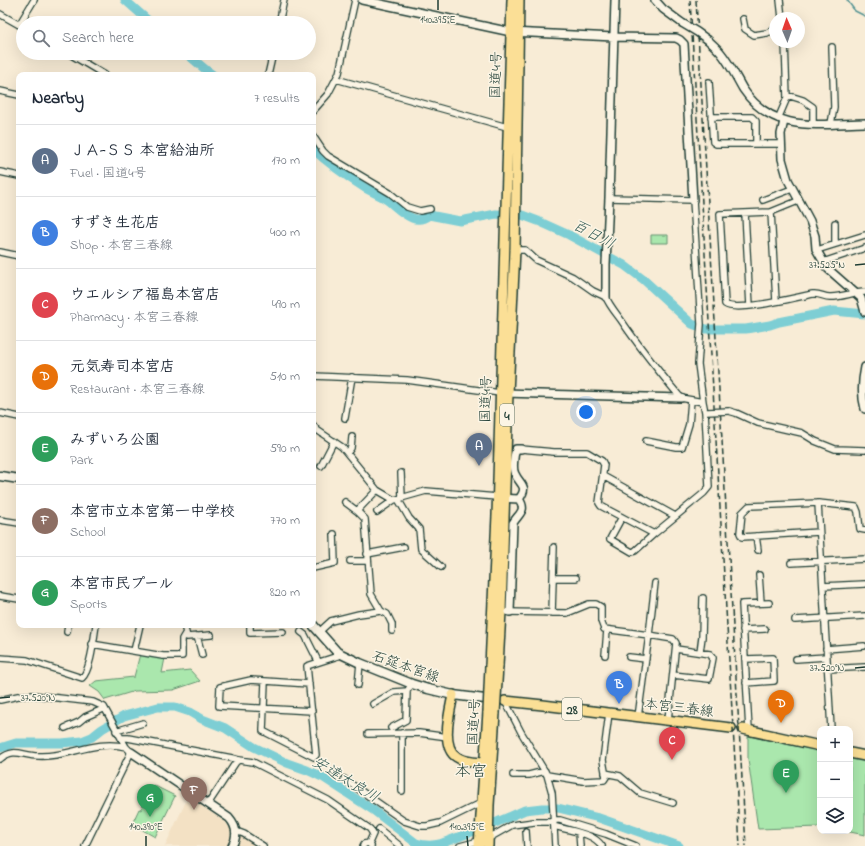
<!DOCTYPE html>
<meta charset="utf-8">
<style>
body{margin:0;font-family:"Indie Flower","Klee One",sans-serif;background:#f6f6f7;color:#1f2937}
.controls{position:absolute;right:12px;bottom:12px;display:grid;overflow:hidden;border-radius:8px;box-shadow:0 4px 16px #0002}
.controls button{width:36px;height:36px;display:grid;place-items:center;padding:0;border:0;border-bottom:1px solid #e0e1e3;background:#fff;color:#1f2937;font:20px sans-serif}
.compass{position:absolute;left:769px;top:12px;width:36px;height:36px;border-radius:50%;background:#fff;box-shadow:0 4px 16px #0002;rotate:358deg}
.you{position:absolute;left:586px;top:412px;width:14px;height:14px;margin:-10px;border:3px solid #fff;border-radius:50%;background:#1a73e8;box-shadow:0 0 0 6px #1a73e833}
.badge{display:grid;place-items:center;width:26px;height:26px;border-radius:50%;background:#1a73e8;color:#fff;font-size:13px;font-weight:700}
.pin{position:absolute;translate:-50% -33px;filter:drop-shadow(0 1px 2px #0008)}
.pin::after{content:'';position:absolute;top:21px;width:14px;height:12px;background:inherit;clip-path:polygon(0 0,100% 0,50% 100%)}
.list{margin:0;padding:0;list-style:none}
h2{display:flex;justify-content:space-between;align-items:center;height:52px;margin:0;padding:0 16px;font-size:17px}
h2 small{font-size:13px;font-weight:400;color:#747a83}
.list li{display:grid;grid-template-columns:26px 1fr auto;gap:12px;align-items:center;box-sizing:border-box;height:72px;padding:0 16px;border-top:1px solid #e0e1e3}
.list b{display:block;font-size:15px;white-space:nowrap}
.list p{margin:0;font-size:13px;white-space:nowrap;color:#747a83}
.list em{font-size:13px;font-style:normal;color:#747a83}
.icon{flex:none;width:22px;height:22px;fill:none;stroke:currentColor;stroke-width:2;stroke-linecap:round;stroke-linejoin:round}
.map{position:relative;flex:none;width:865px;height:846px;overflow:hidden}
.search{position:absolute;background:#fff;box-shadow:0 4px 16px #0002;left:16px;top:16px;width:300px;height:44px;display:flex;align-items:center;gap:10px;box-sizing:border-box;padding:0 14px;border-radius:22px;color:#747a83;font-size:15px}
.panel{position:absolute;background:#fff;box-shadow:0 4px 16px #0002;left:16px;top:72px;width:300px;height:556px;border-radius:8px}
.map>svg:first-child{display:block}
</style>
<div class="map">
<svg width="865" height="846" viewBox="0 0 865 846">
<rect width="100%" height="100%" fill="#f8ecd6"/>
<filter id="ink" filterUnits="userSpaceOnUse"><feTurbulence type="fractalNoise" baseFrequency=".025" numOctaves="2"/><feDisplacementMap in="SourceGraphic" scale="8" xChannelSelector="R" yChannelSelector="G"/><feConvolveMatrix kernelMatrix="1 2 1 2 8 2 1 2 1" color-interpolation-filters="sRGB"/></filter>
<g filter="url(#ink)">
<path fill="#f3e1c4" d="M188,797l37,25 8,10 25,14h-93z"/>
<path fill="#aae7ad" stroke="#649270" d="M651,235h17v8h-17z
M140,654l25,4 -3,15 28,-3 10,11 -27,9 -38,1 -30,9 -6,-8 -9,-6 6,-5 38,-4z
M748,736l72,15v76l-62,2 -10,-70z
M850,757l15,4v74l-20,-4h5z
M153,785l22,11 -20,41 -23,-13 7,-15 2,1z"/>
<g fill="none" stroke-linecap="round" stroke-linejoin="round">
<path stroke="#579494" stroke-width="1.5" d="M847,0l8,11 10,5"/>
<path stroke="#7dced4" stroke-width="9" d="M125,0l26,23
M186,53l20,17 7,5
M313,149c16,15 33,27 52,39 7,4 15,7 22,12 8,6 15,14 25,18 7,3 12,1 17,-3l31,6 36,-7 26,1 16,6 31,14 55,30 20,15 48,44 14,5h40l24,-4 9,-3 55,-11 31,3
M0,748l16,-5h46l20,-2 10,-4 10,-8 22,-13 34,-9h17l15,5 12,7 23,9 29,19 33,16 20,7 17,8 49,32 43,33c9,3 15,3 24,1l55,-21 30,-13 17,-2h16l41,10 80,28"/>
<g stroke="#1f3d34" stroke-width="8">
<path id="minor" d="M780,0l2,18
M0,14l23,13
M743,19l2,10 9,6 13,-2 8,-4
M279,23l5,-23
M19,25l15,-25
M68,53l37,22
M268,75l5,-22
M336,79l171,48
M709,82l4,60 3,2h65
M0,91l19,4
M787,95l16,5 10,7v17
M313,111l15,-17 11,-21 16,-73
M711,117h41l4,4v23
M778,119l9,-21 -2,-56
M831,124l3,-17 -2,-60
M313,136l10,15 5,5 62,37 17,14 13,4 10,-2
M0,172l19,4
M609,198l84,2 8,124 -3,40 5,38
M763,200l29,-11
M798,201l-27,11 -51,2 5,90c11,9 72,-7 88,-10 7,-1 12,4 18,3 12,0 22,-5 34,-5
M771,212l5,89
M745,213l5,93
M835,244v-21
M515,250h10l11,10 37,17 20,14 13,6c3,8 10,16 15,23 19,28 39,53 60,78l22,4 2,10h2
M817,250l48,-15
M0,252l19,4
M823,262l42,-14
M313,376l94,4 93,13
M729,411l7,2 22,10 44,10 13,8 20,8 30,1
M0,413l19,4
M345,418l7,-41
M313,425l4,5 25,17 35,43 17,10 32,-9 71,6
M646,441l30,6h6l7,-23 2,-24
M521,449l33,3h33l15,9 2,4 -5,38 2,3 53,28 50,-41 5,-6 -4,-75
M347,453l4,-5 1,-11
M321,466l13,-25
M401,473l1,25
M603,476l72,40
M398,499l11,19 10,11 2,20 20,18
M345,502l12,9
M818,503l38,4 2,5 2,17 5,1
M377,512l17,-12
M622,517l-12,22 22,13 3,-1 19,-17
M0,520l19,3
M819,532l-77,5 -2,-4 2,-20 7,-7 69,-3 13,226
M756,536l2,14
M367,554l37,-7
M350,561h17
M791,563l74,-4
M313,568l22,-5 -1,-29
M759,575l2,28
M553,578h23
M655,583l-6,52 24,4 3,4 -8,77
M823,586l42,-2
M0,596l19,3
M381,611l6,3 5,10v7
M507,612l60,1 22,-9h7l5,3v14l3,8 45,6 -11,82
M552,613l2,-66
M795,620l70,-4
M184,625l3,12 24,-2
M250,625v8l33,-1
M743,630l22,-1
M67,632l1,-7
M301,632l4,3 13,26
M319,632l12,-11 28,-7 22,-3 -10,-17 -6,-75 -8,-8 20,-21
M197,636l5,19
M92,644l71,12h19v-17l3,-5
M826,649l38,-3
M134,651l6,-26
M700,652l2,-15 1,-39
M605,655l2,-25
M629,657l17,2
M0,658l27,2 55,18c9,-8 12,-41 14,-53
M745,659l28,-1 1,23 -28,2
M796,659l30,-2
M827,669l38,-2
M673,675l36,4 4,-21 -3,-4 -34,-5
M265,682l-2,49 51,26 2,-2 -9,-89 34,-11
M309,684l-58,-4 -31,7 -1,19 93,5
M358,685l2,-22
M0,700l18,-4 15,-1 60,7 11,5 22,40 5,5 -46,94
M505,701l16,31 26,43 5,18 3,53
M373,704l21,-12 13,-1 5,-7
M65,728l14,-6 6,-5 16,-7 3,-3
M391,728l15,-8 1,-29
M749,730l-7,-126 27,-1
M116,731l27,-8
M402,733v58
M368,734l51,-1 29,4
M121,738h7l104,20 7,2
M0,759c15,-12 22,-3 38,-3 30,2 57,-17 88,-9
M605,773l15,3 20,17 33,10
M513,775h16l16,-4
M547,775l36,6 21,-1 2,-3 -3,-17 6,-47
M344,779l60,42 16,5h7l13,-3 41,-20
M208,804l28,-42 3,-2 14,2 75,38 42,29 3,5 -4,9 2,3
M554,820h6l46,14 30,12
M554,826c16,5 38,6 48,20
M379,829l21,17
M236,831l8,3 19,12
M526,831l1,15
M579,833l1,13
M489,838l23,-13 22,-3h20
M363,846l1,-2 5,-1
M460,846l19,-5"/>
</g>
<g stroke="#1f3d34" stroke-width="10">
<path id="tertiary" d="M362,0l149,32 103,5 62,1 4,2 4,4 9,156
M655,0l8,9 19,14
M708,40c4,4 9,8 13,13 9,11 15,24 22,36 30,45 76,35 122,34
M784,121l-3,13 1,25 6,21 22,41 5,15 1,13 11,19 34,30 4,14
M606,297v-33l3,-66 6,-198
M865,367c-3,14 -4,28 0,42
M504,393l177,5
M499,498l20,1c10,-13 1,-14 -4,-25 -3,-5 -1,-19 1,-25h5
M510,612l3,-89c6,-10 14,-12 6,-24
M131,752l98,66c8,9 9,18 3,28"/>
</g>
<g stroke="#1f3d34" stroke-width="11">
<path id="secondary" d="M0,476l19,3
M313,625l24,27 23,11 52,21 16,5 25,6 40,5"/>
</g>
<g stroke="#1f3d34" stroke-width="12">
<path id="primary" d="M505,701l38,4 188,23
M743,729l77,17
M850,753l15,3"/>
</g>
<g stroke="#1f3d34" stroke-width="12">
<path id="trunk" d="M490,666l7,-151 15,-515
M498,666l3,-55 7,-218 7,-143 4,-250
M453,695c-3,16 -13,52 4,62 9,6 22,6 33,6
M479,846l9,-134
M488,846l1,-41 6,-92"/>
</g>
<use href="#minor" stroke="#fcf5e5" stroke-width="5.5"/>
<use href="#tertiary" stroke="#fcf5e5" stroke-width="7"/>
<use href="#secondary" stroke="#fcf5e5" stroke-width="8"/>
<use href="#primary" stroke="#fbdf96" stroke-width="9"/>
<use href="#trunk" stroke="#fbdf96" stroke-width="9"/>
<path stroke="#1f3d34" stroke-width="1.5" stroke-dasharray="6 3" stroke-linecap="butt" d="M690,0l50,846
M696,0l50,846"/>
<g stroke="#1f3d34" stroke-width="8" stroke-linecap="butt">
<path id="minor-bridge" d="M707,412l22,-1"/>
</g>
<g stroke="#1f3d34" stroke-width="10" stroke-linecap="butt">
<path id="tertiary-bridge" d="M682,23l15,9 11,8"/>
</g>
<g stroke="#1f3d34" stroke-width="12" stroke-linecap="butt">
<path id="trunk-bridge" d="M488,712l2,-46
M495,713l3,-47"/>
</g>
<use href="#minor-bridge" stroke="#fcf5e5" stroke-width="5.5"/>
<use href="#tertiary-bridge" stroke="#fcf5e5" stroke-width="7"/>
<use href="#trunk-bridge" stroke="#fbdf96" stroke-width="9"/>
</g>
</g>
<path fill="none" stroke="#1f3d34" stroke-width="1.5" d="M438,0v10M855,265l10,-1M855,668l10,-1M0,698l10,-1M146,836v10M467,836l1,10"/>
<g text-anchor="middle" stroke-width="3" stroke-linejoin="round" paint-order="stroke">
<g fill="#fcf5e5" stroke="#617469" stroke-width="1">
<rect x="500" y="404" width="14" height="22" rx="3"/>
<rect x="562" y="698" width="20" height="22" rx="3"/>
</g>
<g font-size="13" font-weight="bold" fill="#1f3d34">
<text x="507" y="420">4</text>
<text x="572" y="714">28</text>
</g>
<g font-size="14" fill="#1f3d34" stroke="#fcf5e5">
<text transform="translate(495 75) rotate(-88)" y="5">国道4号</text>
<text transform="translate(485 399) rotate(-89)" y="5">国道4号</text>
<text transform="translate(406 666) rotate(19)" y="5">石筵本宮線</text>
<text transform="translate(679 707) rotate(7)" y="5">本宮三春線</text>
<text transform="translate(473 722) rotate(-87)" y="5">国道4号</text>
</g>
<g font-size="15" font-style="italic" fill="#325a54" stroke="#fcf5e5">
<text transform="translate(594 234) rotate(28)" y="5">百日川</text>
<text transform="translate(346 779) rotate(31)" y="5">安達太良川</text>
</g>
<g font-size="16" fill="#1f3d34" stroke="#fcf5e5">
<text x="471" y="776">本宮</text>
</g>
</g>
<g font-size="10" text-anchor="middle" fill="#1f3d34" stroke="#fcf5e5" stroke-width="3" stroke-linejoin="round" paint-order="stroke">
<text x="438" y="23">140.395°E</text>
<text x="827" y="268">37.525°N</text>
<text x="827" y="671">37.520°N</text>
<text x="38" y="701">37.520°N</text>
<text x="146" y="830">140.390°E</text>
<text x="467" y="830">140.395°E</text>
</g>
</svg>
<div class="controls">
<button>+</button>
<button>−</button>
<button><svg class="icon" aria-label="layers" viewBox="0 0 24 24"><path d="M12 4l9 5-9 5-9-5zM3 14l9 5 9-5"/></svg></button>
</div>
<svg class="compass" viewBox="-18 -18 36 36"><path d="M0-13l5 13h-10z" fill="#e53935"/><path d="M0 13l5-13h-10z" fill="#747a83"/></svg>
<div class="you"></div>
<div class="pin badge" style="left:479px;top:466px;background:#5c6f8a">A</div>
<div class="pin badge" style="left:619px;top:704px;background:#3f7fe0">B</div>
<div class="pin badge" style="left:672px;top:760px;background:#e0444e">C</div>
<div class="pin badge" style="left:781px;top:723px;background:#e8710a">D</div>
<div class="pin badge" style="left:786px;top:793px;background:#2e9e5b">E</div>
<div class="pin badge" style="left:194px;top:810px;background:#8d6e63">F</div>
<div class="pin badge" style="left:150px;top:817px;background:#2e9e5b">G</div>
<div class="search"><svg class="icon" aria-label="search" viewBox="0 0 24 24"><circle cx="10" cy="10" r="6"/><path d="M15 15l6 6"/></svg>Search here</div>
<section class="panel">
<h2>Nearby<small>7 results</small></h2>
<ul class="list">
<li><span class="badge" style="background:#5c6f8a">A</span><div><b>ＪＡ-ＳＳ 本宮給油所</b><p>Fuel · 国道4号</p></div><em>170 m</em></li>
<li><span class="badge" style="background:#3f7fe0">B</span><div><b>すずき生花店</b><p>Shop · 本宮三春線</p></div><em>400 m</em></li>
<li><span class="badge" style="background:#e0444e">C</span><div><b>ウエルシア福島本宮店</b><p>Pharmacy · 本宮三春線</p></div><em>490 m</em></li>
<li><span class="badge" style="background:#e8710a">D</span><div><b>元気寿司本宮店</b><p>Restaurant · 本宮三春線</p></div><em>510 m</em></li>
<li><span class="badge" style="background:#2e9e5b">E</span><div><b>みずいろ公園</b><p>Park</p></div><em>590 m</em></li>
<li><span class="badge" style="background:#8d6e63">F</span><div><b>本宮市立本宮第一中学校</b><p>School</p></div><em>770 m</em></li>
<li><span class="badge" style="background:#2e9e5b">G</span><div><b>本宮市民プール</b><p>Sports</p></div><em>820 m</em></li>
</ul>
</section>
</div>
